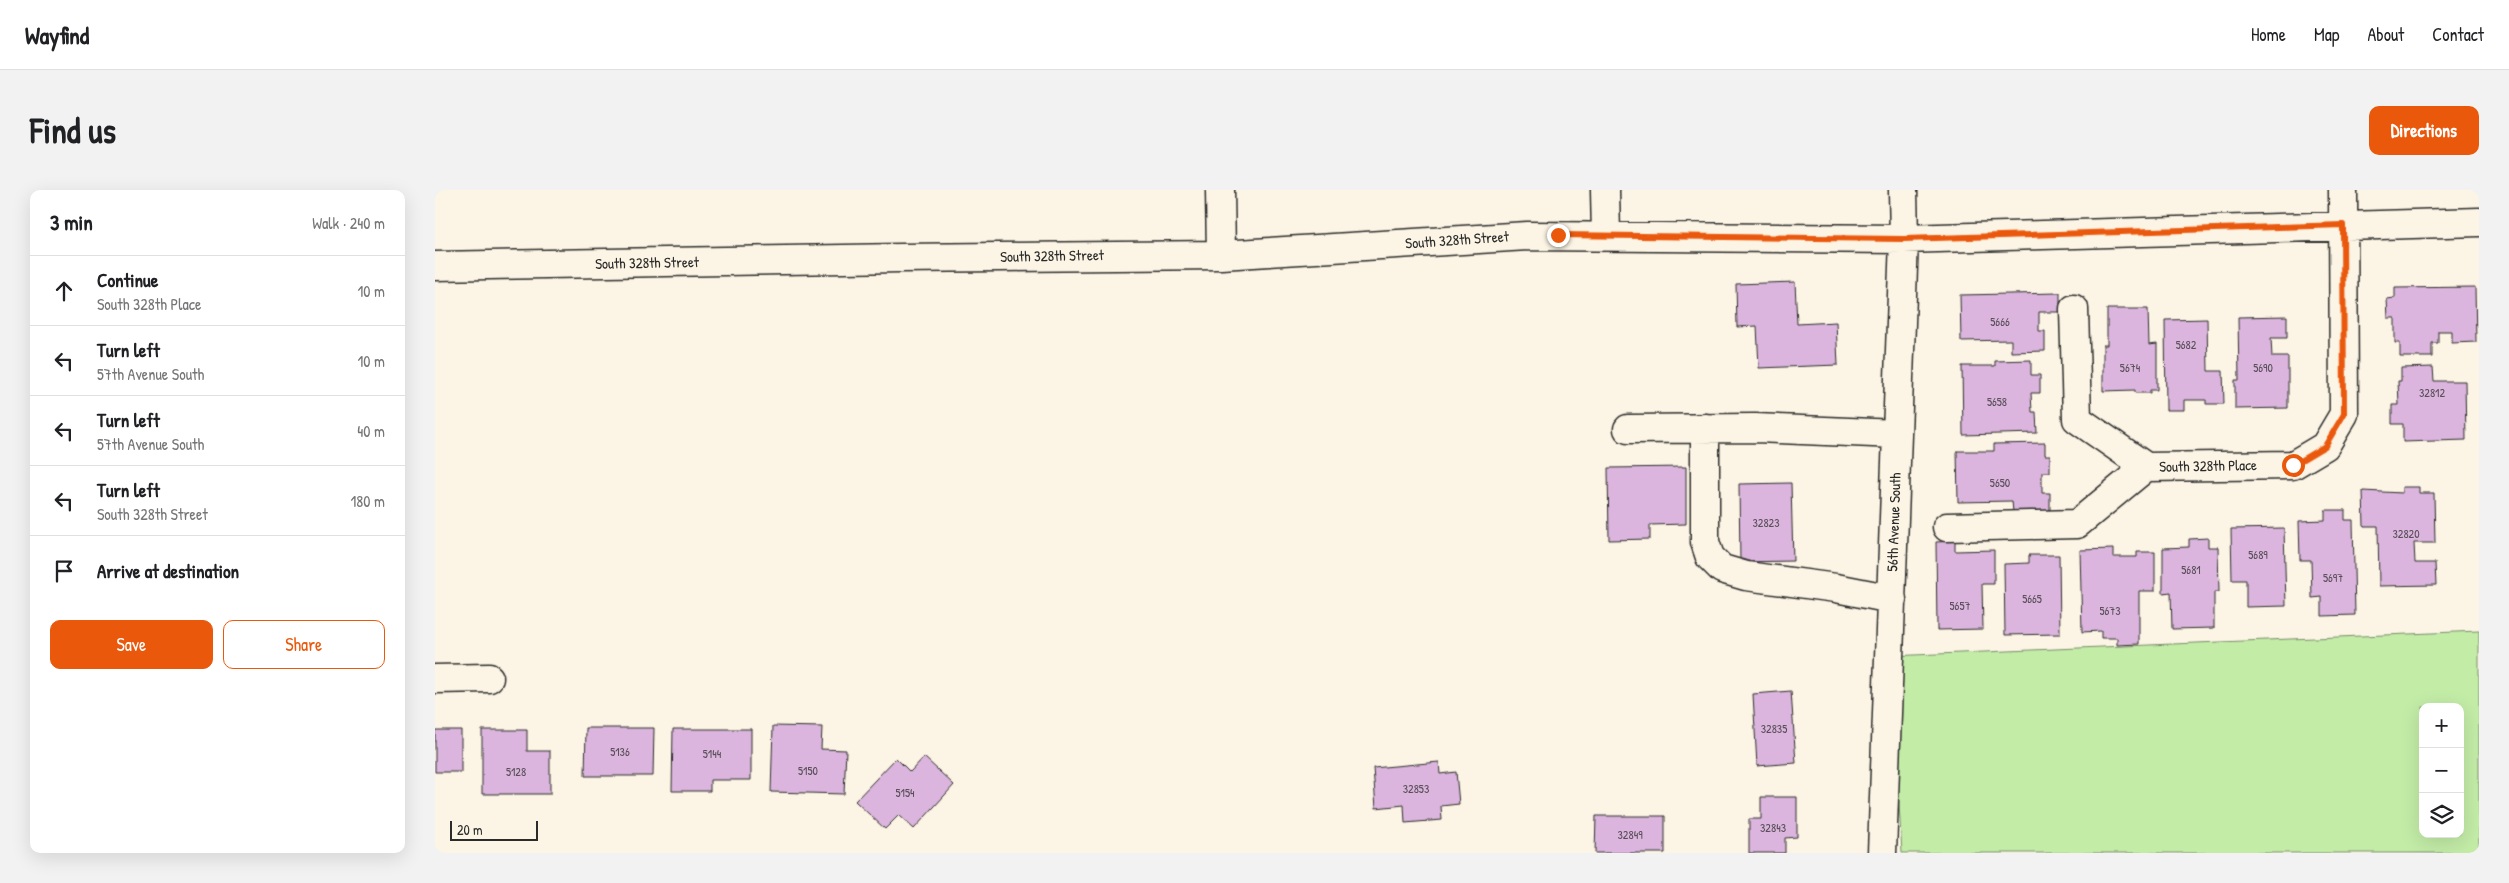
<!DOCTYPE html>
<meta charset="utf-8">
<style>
body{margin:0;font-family:"Patrick Hand",sans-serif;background:#f2f2f2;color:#202124}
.controls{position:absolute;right:15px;bottom:15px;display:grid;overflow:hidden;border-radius:10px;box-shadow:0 5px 20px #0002}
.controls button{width:45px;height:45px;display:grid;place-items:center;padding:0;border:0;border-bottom:1px solid #e0e0e0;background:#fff;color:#202124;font:25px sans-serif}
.scale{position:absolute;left:15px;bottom:12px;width:88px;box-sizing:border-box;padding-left:5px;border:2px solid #2b2b2b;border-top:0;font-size:14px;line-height:18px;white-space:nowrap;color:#2b2b2b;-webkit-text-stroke:4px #fcf5e5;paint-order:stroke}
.stop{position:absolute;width:15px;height:15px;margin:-11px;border:4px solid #ea580c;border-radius:50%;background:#fff}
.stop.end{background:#ea580c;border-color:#fff;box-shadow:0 1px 5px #0008}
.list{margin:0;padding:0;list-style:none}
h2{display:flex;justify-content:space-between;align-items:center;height:65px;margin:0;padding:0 20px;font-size:21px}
h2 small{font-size:16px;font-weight:400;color:#757577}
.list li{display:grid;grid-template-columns:32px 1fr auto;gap:15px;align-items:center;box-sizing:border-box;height:70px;padding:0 20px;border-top:1px solid #e0e0e0}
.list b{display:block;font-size:19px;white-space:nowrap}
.list p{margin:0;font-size:16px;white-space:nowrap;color:#757577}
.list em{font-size:16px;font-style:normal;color:#757577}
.actions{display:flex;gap:10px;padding:15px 20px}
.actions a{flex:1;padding:11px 0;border:1px solid #ea580c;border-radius:10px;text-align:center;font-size:18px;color:#ea580c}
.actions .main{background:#ea580c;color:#fff}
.icon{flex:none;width:28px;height:28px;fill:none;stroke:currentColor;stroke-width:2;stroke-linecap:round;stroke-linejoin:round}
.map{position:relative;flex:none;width:2044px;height:663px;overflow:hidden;border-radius:10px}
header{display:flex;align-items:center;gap:30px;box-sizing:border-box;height:70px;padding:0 25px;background:#fff;border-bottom:1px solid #e0e0e0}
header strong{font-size:24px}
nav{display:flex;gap:28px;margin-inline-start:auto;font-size:18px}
.intro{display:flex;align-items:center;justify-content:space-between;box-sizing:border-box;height:120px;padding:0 30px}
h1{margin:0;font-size:35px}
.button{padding:12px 22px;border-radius:10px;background:#ea580c;color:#fff;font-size:18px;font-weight:700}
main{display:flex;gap:30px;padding:0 30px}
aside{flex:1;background:#fff;border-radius:10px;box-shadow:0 5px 20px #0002}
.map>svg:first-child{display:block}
</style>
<header>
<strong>Wayfind</strong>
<nav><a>Home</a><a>Map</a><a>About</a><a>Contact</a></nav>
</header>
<div class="intro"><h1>Find us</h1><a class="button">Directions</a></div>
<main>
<aside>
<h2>3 min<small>Walk · 240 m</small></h2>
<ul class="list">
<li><svg class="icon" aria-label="ahead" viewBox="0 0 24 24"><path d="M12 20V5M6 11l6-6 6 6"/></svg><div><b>Continue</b><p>South 328th Place</p></div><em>10 m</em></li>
<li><svg class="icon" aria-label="left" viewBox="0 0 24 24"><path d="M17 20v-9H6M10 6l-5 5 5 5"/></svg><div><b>Turn left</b><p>57th Avenue South</p></div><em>10 m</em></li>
<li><svg class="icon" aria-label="left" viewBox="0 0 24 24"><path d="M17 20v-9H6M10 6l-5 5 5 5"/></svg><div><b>Turn left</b><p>57th Avenue South</p></div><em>40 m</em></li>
<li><svg class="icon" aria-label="left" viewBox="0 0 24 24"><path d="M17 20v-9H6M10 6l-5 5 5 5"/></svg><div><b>Turn left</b><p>South 328th Street</p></div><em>180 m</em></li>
<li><svg class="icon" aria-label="arrive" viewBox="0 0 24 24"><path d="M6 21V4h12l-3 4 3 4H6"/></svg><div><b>Arrive at destination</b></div></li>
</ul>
<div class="actions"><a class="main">Save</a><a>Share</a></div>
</aside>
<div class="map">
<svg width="2044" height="663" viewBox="0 0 2044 663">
<rect width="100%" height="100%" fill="#fcf5e5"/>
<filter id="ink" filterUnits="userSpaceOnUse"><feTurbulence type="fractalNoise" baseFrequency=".02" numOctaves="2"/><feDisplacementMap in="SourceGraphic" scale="10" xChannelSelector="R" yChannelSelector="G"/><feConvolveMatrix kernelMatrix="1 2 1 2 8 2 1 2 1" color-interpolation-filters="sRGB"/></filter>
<g filter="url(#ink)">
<path fill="#c3eca7" stroke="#778c69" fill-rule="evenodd" d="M2044,441v222h-577l-12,-197zM1988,517h37v127h-37z"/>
<path fill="#dbb5dd" stroke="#2b2b2b" d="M1360,92l2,42 39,-2 2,43 -79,3 -2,-42 -20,1 -1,-43z
M2040,97l1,55 -24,1v-12h-14v12h-6v14h-32v-14h-5v-25h-7l-1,-19 8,-1v-10z
M1625,103v19h-21v19h6v20l-34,1v-12l-50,1 -1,-46z
M1672,119h41l1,36 8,-1v46h-7v3h-15v-3l-32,1v-46h4z
M1852,126v22h-16l1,19h16v51l-53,1v-29h4l-1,-63z
M1772,129l1,52h15l1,33h-18v-4h-22v10h-18l-1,-90z
M1596,170v15h9v18h-9l1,19h4l1,21 -74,2 -1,-69h33v-5z
M1998,177l1,14h31l1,59 -63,2v-18h-11v-19h7l-1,-24h3v-13z
M1610,253v12h5v17h-8v21h8v18l-37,1 -1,-11 -54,1 -1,-51h37v-7z
M1251,277v57l-36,1v14l-41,1 -1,-72z
M1356,293l2,78 -53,1 -1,-78z
M1967,297h17v6h15l1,50h-21l1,20h20l1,22 -57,1 -1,-60h-14l-1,-35 39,2z
M1890,320h20v10h8l2,95 -33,1v-19l-10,1 -1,-38h-11l-1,-39 26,-1z
M1849,338l2,78 -40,1v-27h-14l-1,-51z
M1773,348v9h10l1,45h-5v36l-42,1 -1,-37 -8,1v-45l26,-1v-8z
M1520,351v10l39,-1v34h-12l1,45 -46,1 -1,-88z
M1678,359v8h24v-5h18v39h-16v53l-22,1v-7h-16v-7l-19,1 -2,-82z
M1594,365h30l1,79 -55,1 -1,-71 25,-1z
M1356,501l5,72 -39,3 -4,-72z
M338,536l49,1 -1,22 25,1 -2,44 -73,-2z
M151,538h68l-1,48h-68z
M238,539h78v51h-41v11h-38z
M0,540h26v42h-26z
M47,540h45v21h23v43h-68z
M489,567l30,28 -40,44 -15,-14 -14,14 -30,-28 41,-43 14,14z
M1004,572l1,12 16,-2 3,32 -18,2 1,14 -37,3 -1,-18 -28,3 -3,-40z
M1326,607h36v40l-12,1v15h-36v-34h12z
M1161,626h69v37h-70z"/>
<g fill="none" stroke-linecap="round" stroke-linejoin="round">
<g stroke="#2b2b2b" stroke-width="31">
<path id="minor" d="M785,0l1,65
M1170,0l1,46
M0,76l466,-8 320,-3 306,-19 377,3 575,-17
M1270,238v114l5,15 12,12 24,7 90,12 56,11
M1193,239l127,-1 142,6
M1711,277l147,-2 32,-19 19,-32 -1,-224
M1512,337l130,-3 69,-57 -69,-48 -3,-110
M0,489l54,-1
M1447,663l22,-614 -1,-49"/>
</g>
<use href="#minor" stroke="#fcf5e5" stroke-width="28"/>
</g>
</g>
<g fill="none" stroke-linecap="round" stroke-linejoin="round" filter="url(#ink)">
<path stroke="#ea580c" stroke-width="6" d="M1123,45l346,4 439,-14 1,189 -19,32 -32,19"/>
</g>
<g text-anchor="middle" stroke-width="4" stroke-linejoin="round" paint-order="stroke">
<g font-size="12" fill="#574e58">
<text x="1565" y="136">5666</text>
<text x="1751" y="159">5682</text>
<text x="1695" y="182">5674</text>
<text x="1828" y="182">5690</text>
<text x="1997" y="207">32812</text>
<text x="1562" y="216">5658</text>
<text x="1565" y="297">5650</text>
<text x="1331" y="337">32823</text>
<text x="1971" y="348">32820</text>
<text x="1823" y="369">5689</text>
<text x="1756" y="384">5681</text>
<text x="1898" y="392">5697</text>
<text x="1597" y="413">5665</text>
<text x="1525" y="420">5657</text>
<text x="1675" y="425">5673</text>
<text x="1339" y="543">32835</text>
<text x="185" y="566">5136</text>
<text x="277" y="568">5144</text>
<text x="373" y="585">5150</text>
<text x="81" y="586">5128</text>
<text x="981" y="603">32853</text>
<text x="470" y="607">5154</text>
<text x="1338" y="642">32843</text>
<text x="1195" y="649">32849</text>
</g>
<g font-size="15" fill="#2b2b2b" stroke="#fcf5e5">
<text transform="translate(1022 50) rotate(-4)" y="5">South 328th Street</text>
<text transform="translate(617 66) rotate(-1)" y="5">South 328th Street</text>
<text transform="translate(212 73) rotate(-1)" y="5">South 328th Street</text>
<text transform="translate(1773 276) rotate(-1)" y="5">South 328th Place</text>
<text transform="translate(1459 332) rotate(-88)" y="5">56th Avenue South</text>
</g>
</g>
</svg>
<div class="controls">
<button>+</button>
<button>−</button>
<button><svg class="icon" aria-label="layers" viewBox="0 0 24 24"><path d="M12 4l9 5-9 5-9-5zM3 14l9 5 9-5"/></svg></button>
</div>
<div class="scale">20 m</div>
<div class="stop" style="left:1858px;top:275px"></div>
<div class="stop end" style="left:1123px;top:45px"></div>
</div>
</main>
